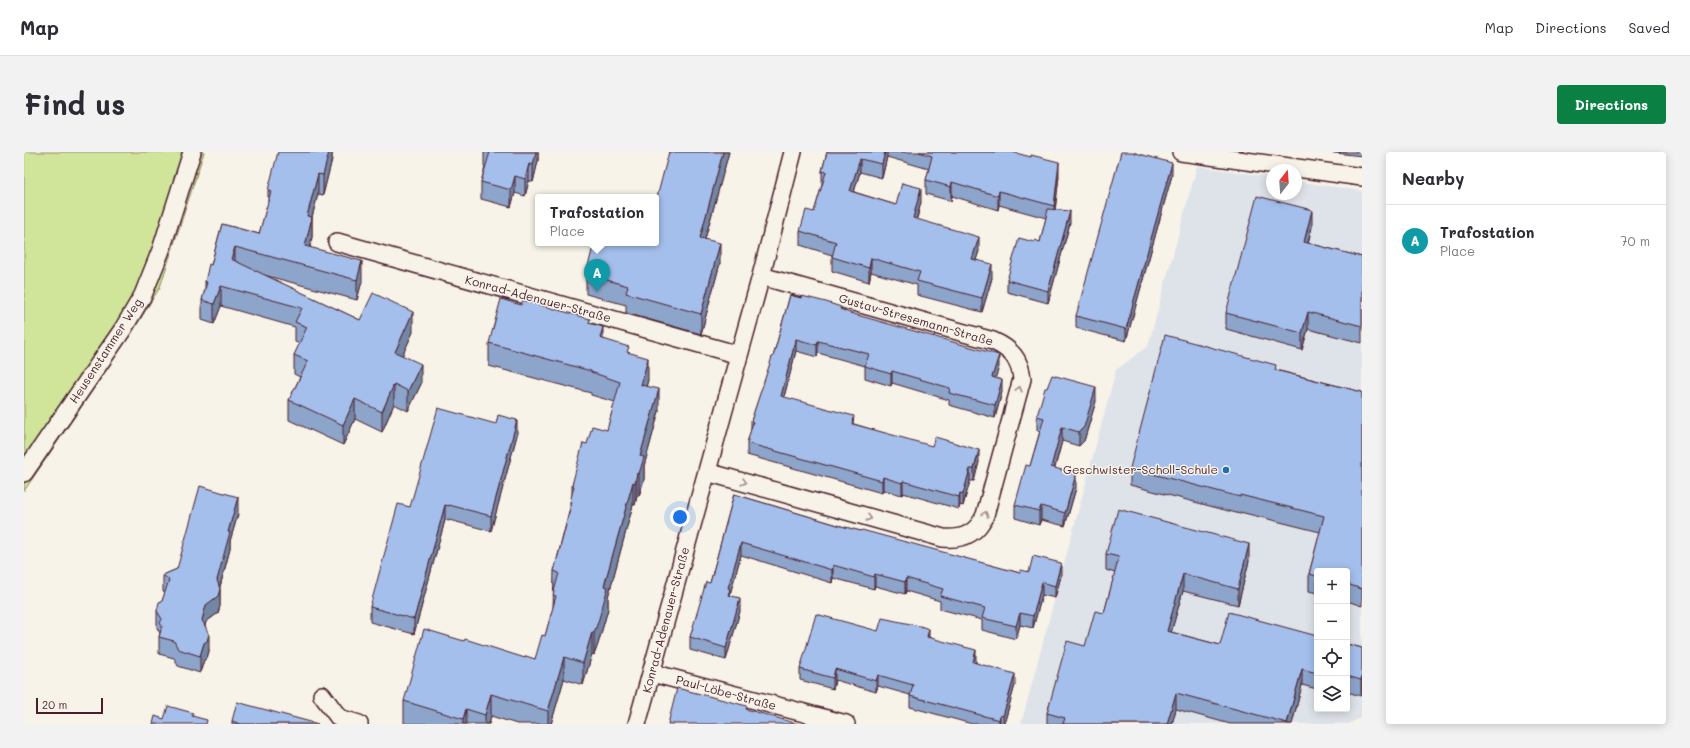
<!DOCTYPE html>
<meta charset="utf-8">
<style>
body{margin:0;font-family:Mali,sans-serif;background:#f2f2f3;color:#2b2b33}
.controls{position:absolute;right:12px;bottom:12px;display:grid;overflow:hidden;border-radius:4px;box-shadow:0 2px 10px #0003}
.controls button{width:36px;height:36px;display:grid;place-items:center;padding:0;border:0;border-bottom:1px solid #e1e1e2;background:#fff;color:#2b2b33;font:20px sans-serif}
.compass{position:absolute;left:1242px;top:12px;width:36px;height:36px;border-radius:50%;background:#fff;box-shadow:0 2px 10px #0003;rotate:17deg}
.scale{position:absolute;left:12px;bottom:10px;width:67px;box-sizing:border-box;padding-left:4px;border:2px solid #4a1f2b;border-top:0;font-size:11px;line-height:14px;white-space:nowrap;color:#4a1f2b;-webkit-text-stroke:3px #f7f3e8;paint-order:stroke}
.you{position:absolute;left:656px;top:365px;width:14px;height:14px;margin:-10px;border:3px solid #fff;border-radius:50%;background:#1a73e8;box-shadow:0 0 0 6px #1a73e833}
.badge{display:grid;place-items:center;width:26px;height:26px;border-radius:50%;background:#0b8043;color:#fff;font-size:13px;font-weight:700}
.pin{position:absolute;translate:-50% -33px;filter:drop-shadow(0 1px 2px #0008)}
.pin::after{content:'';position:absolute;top:21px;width:14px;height:12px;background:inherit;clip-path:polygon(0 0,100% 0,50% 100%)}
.popup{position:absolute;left:511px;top:42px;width:124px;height:52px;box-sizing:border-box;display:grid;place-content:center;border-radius:4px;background:#fff;filter:drop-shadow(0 1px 3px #0005);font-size:13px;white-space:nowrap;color:#7c7c81}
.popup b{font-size:15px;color:#2b2b33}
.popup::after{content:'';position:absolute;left:50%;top:100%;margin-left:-8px;border:8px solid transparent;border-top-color:#fff}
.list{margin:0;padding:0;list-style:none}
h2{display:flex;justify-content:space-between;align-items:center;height:52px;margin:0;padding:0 16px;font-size:17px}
h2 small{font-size:13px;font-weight:400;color:#7c7c81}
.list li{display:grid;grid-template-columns:26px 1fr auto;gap:12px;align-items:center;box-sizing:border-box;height:72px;padding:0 16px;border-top:1px solid #e1e1e2}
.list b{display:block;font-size:15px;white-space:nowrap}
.list p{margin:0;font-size:13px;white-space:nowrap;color:#7c7c81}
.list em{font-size:13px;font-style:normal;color:#7c7c81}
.icon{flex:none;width:22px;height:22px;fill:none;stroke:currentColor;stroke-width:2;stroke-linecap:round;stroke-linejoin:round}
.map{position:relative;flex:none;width:1338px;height:572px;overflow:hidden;border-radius:4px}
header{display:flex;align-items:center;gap:24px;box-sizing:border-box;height:56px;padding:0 20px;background:#fff;border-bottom:1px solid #e1e1e2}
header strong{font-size:19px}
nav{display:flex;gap:22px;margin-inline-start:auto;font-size:14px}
.intro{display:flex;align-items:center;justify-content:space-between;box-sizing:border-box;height:96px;padding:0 24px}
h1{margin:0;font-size:28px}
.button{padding:10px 18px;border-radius:4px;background:#0b8043;color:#fff;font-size:14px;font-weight:700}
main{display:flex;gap:24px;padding:0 24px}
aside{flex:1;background:#fff;border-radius:4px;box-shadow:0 2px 10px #0003}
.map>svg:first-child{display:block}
</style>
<header>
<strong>Map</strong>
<nav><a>Map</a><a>Directions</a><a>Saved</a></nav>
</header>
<div class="intro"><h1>Find us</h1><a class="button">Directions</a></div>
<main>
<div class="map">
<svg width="1338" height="572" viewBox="0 0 1338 572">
<rect width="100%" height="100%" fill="#f7f3e8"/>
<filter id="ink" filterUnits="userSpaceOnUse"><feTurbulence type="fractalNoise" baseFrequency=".025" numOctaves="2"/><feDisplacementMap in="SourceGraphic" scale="8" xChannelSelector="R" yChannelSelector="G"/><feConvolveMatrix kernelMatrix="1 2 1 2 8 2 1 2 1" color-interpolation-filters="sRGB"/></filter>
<g filter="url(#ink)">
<path fill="#dee3e9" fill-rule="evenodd" d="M1173,14l75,11v17h24v-13l66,10v526l-13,7h-328l95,-354 32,-24zM1293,419h30v138h-30z"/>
<path fill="#d0e599" stroke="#8d8262" d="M0,0h180l-44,135 -27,44 -109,160z"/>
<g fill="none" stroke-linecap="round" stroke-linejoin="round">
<g stroke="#4a1f2b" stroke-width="20">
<path id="street" d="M1157,0l181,25
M313,90l402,113
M683,320l236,66c20,2 34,-5 42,-23l37,-136c-2,-20 -11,-30 -29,-38l-232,-65
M0,321l99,-144 20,-34 18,-45 31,-98
M628,521l194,51
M298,543l17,23 20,6
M613,572l124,-448 32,-124"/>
</g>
<use href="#street" stroke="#f7f3e8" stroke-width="17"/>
</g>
<path fill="#8da4cb" stroke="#4a1f2b" d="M308,0v7l-9,36 -5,-1 -6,23v20l-2,10 52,34 -5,19 -93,-25 96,45 53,12 -11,24 19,28 -13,27 -14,-7 -12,28 -27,-13 -12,26 -54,-25v-20l11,-23 -6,-3v-19l6,-11 -5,-2v-15l-74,-21 -7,18 -12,-4v-20l3,-9v-9l6,-17 11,-41 37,10 9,-31v-13z
M460,0h54v9l-5,21 -4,-1 -4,15 -10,-3 -4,14 -30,-8v-17l4,-15h-1z
M645,0h60l-24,87 15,24 -19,71 -75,-21v-8l-40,-11v-20l70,-31z
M803,0h185l47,24 -4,34 15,13 -22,80 -41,-11v-12l27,-38h6l6,-24 -47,-13 -1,5 -46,-14 -1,5 -25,-7v-14l3,-11 -42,-12 -5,21 -22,-6 -6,20 42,13 25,-3 -4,17 62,32 -3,9 16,18 -10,34 -65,-17v-10l-46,-13 -2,10 -37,-11v-16l-32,-10v-14l14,-19 8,-27v-14z
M1302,0h36v4z
M1148,23l-46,166 -50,-13v-12z
M1288,75l-4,16 54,14v86l-54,-14 -6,21 -76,-21v-16z
M766,143l51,15 158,57 -4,11 7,14 -7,26 -46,-13v-5l-57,-17 -1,3 -26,-8v-12l-47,-13 -1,4 -21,-6 -12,46 70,27 125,38 -5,19h-4l-7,25 -3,-1 -1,4 -56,-16 -1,2 -19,-5 -1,3 -135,-38v-12l4,-13v-9l22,-64z
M566,171l13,16 26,14 19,27 -2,6 13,25 -15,55v13l-5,17h-2l-2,9h-2l-25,92v12l-10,35 -4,11 -2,-1 -9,31 -19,-6 -13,45h-34l-26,-8 -2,8h-82l-3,-1v-22l121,-43 10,1 10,-23 8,-28 1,-37 16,-63v-6l2,-5v-12l15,-41 20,-14 8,-28 -24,-7v-2l-102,-27v-23z
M1252,218l86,22v214l-15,-5v-30h-30v22l-8,-2v-17l11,-42 -80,-20v2l-110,-29v-17z
M1072,249l-12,40 -5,5 -17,-5 -7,27 21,20 -11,38 -24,-6 -2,5 -24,-7v-13l15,-39 10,-35 -3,-1v-14z
M472,272l21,11 -26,96 -42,-11v1l-4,-1 -31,114 -44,-12v-15l40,-100z
M710,342l107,32 179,47 9,-1 32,4 -6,22 -13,-3 -9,33 -13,-3 -4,14 -34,-9v-10l-42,-11v-8l-34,-10 -1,3 -30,-8 -1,3 -41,-11 -1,5 -91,-28 -11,39v1l10,16 -14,49 -36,-10v-13l20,-54z
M214,362l-8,27v8l-10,38v19l-2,7 -12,9 -1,3 4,26 -2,7 -3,2 -4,13 -22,-7 -4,-8 -15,-4v-17l1,-4 -3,-5v-17l5,-10 3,-8 -2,-1v-17l14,-6z
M1082,402l143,7 -11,44 -55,-14 -12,41 49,13 97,-9v53l-15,-4 -10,39h-62l-54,-15 -4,15h-125v-11l57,-100 11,-40 -9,-3z
M854,479l51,6 47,24v2l39,22 -11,39h-32l-62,-17v-12l-32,-9 -2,6 -41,-12 -2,9 -33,-9v-11z
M1323,492l15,4v44l-1,4 -14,-4z
M208,569l86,3h-86z"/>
<path fill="#7386a5" stroke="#4a1f2b" d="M304,0h4v7l-9,36v-20z
M511,0h3v9l-5,21v-17z
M699,0h6l-29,105v-19z
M861,0h2v5l-5,21v-14z
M836,7v13l-10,33v-14z
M1035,10v14l-5,44v-14z
M1148,11v12l-46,166v-12z
M505,12v17l-4,15v-17z
M294,22v20l-11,42v-20z
M491,24v17l-4,14v-17z
M928,30v14l-1,5v-14z
M897,36v14l-8,30v-14z
M975,39v14l-1,5v-14z
M1288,58v17l-8,31v-16z
M1046,59v12l-22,80v-12z
M288,65v20l-7,29v-20z
M955,85v14l-7,21v-13z
M696,91v20l-19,71v-20z
M211,95v20l-4,-8z
M847,106v14l-2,10v-14z
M338,109v20l-5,19v-20z
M968,112v14l-10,34v-14z
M197,134v20l-7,18v-20z
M389,160v20l-18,40v-20z
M1284,160v17l-6,21v-17z
M579,175v22l-3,-11z
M772,187v12l-15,57v-12z
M794,189v12l-1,4v-12z
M975,203v12l-7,22v-12z
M624,206v22l-7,27v-22z
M397,212v20l-13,27v-20z
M868,219v12l-1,3v-12z
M978,228v12l-7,26v-13z
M370,232v20l-12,28v-20z
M1072,235v14l-12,40 -5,5v-14z
M635,237v22l-15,55v13l-5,17v-22l1,-18z
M331,247v20l-12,26v-20z
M493,268v15l-26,96v-15z
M1038,275v14l-11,40v-14z
M955,298v12l-5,19v-12z
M946,317v12l-7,25v-12z
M613,321v23l-2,9v-22z
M1052,322v14l-11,38v-13z
M859,325v13l-1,3v-12z
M879,329v12l-1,2v-12z
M609,330v23l-25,92v12l-10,35 -4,11v-22l10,-47z
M936,341v12l-1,4v-12z
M214,345v17l-8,27v8l-13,48v-17l11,-48z
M421,353v15l-31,114v-15z
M1017,354v14l-2,5v-14z
M717,391v12l-11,39v7l-2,7v-20z
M1225,392v17l-11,44v-16z
M1037,411v13l-6,22v-12z
M809,413v13l-1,5v-13z
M851,422v12l-1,3v-12z
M1159,422v17l-16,56v-16z
M882,426v13l-1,3v-12z
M1018,430v13l-9,33v-12z
M196,437v17l-2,7 -12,9 -4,15v-17l4,-15z
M716,446v13l-14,49v-12z
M996,461v12l-4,14v-13z
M905,477v11l-2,-3z
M568,480v22l-9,31v-22z
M185,482v17l-2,7 -3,2 -4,13v-17l4,-13z
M952,498v11l-3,12v-11z
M540,505v22l-13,45h-3v-13z
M811,517v11l-2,9v-11z
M1278,517v16l-10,39h-5z
M991,522v11l-11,39h-1v-8z
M854,523v11l-2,6v-11z
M1338,524v16l-1,4v-16z
M1152,541v16l-4,15h-5z
M467,542v22l-2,8h-4v-9z
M442,557v15h-3v-5z
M976,563v9h-1v-4z"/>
<path fill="#a4bfec" stroke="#4a1f2b" d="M254,0h51l-6,23 -5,-1 -11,42 5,1 -7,29 57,15 -5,19 -122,-33 -4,12 129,61 13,-27 40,19 -18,40 26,12 -13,27 -14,-7 -12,28 -27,-13 -12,26 -54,-25 19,-39 -14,-6 13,-28 -12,-5 7,-14 -81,-22 -7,18 -12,-4 5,-18h-2l4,-18 2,1 11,-41 37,10 12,-43 -3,-1z
M466,0h46l-3,13 -4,-1 -4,15 -10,-3 -4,14 -30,-8z
M645,0h54l-23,86 20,5 -19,71 -75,-21 2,-7 -42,-12 8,-31h62v-42z
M803,0h58l-3,12 -22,-5 -10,32 46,14 6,-22 19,5 -8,30 66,19 -7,22 20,5 -10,34 -65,-17 3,-9 -49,-14 -2,10 -37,-11 4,-15 -36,-11 6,-21 8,2 12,-40 -4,-1z
M895,0h93l19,5v-2l28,7 -5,44 -55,-15 -1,5 -46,-14 -1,5 -25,-7 6,-24z
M1097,0h11l40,11 -46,166 -50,-13z
M1233,44l55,14 -8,32 58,15v69l-54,-14 -6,21 -76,-20z
M1024,57l22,2 -22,80 -41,-11 12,-42 15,4 1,-2 5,2z
M766,143l11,3 1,-2 24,6 15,5 -1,2 10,4 149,42 -7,22 10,3 -7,25 -46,-12 1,-5 -58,-17 -1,3 -26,-8 4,-12 -51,-13 -1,4 -21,-6 -15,57 73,20 -1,8 79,22 3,-9 44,13 -5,19h-4l-7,25 -3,-1 -1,4 -56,-16 -1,2 -19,-6 -1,4 -135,-38 6,-21 -2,-1 21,-64h1z
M477,147l20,6 2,-5 67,19 -1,4 14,4 -3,11 29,9 -2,5 21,6 -7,27 18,4 -19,67 4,1 -5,17 -2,-1 -2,10 -2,-1 -29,104 4,1 -10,35 -4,11 -2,-1 -9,31 -19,-6 -16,54 -57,-17 -6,21 -19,-6 -3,10 -59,-18 20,-72 40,12 1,-2 60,19 1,-2 9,3 7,-24 3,1 11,-40 -3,-1 6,-22 -5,-2 18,-69h-2l4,-16 -2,-1 11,-42 4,1 5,-18 15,4 13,-48 -29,-10v-1l-102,-28z
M1141,183l111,30 -1,5 87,22v197l-15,-5v-13h-30v5l-8,-2 15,-58 -84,-21v2l-110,-29z
M1028,223l44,12 -12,40 -5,5 -17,-5 -11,40 25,7 -11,39 -24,-7 -2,5 -24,-6 11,-40 4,1 14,-48 -7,-2 8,-28h2z
M414,256l58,16 2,-9 19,5 -26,96 -42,-11v1l-4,-1 -31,114 -44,-12 28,-103 12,3z
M176,334l38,11 -10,35h2l-13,48 3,9 -2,7 -12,9 -4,15 7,14 -2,7 -3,2 -4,13 -22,-7 -4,-8 -15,-4 3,-11 -2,-3 2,-4 -5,-8 2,-9 3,-1 7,-21 -6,-5 14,-6z
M710,342l107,32 20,5 1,-1 158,43 1,-3 8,2 4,-16 28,7 -6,23 -13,-4 -9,34 -13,-3 -4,13 -34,-8 3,-10 -45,-12 3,-7 -37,-11 -1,4 -30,-8 -1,3 -41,-12 -1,5 -91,-27 -13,45 2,1 -2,6 12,3 -14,50 -36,-11 16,-55 4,1z
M1094,357l131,35 -11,45 -55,-15 -16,57 53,14 9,-33 88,24v37l-15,-4 -15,54 -111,-30 -9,31h-104l2,-6 -18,-5 20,-72 18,5 10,-35 9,2 15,-56 -13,-3z
M792,462l62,17 4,-13 38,8 9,3 -2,8 49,13 -3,12 42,12 -12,42 -3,-1 -1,5 -89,-24 3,-11 -35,-10 -2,6 -41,-12 -2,9 -33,-9z
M1323,492l15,4v28l-1,4 -14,-4z
M653,536l70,18 -1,3 52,15h-130z
M213,550l81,22h-77l-9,-3z
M144,554l25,7 -1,3 15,4 -1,4h-53l2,-8 9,3z"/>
<defs><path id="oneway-chevron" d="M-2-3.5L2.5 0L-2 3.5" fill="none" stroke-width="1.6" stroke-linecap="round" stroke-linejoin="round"/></defs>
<g stroke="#a0898a">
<use href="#oneway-chevron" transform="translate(995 237) rotate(-75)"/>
<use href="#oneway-chevron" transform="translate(720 330) rotate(16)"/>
<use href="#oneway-chevron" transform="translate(961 362) rotate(-70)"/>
<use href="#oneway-chevron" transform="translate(845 366) rotate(16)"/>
</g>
</g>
<circle fill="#1f6fb2" stroke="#f7f3e8" stroke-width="1.5" cx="1202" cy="318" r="4"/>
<g text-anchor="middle" stroke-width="3" stroke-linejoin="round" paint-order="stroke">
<g font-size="12" fill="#4a1f2b" stroke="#f7f3e8">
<text transform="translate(514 147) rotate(15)" y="4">Konrad-Adenauer-Straße</text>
<text transform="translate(892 168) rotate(16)" y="4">Gustav-Stresemann-Straße</text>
<text transform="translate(82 199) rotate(-57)" y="4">Heusenstammer Weg</text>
<text transform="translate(642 468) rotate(-75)" y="4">Konrad-Adenauer-Straße</text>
<text transform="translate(702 541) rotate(15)" y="4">Paul-Löbe-Straße</text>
</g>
<g font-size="12" fill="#4a1f2b" stroke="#f7f3e8" text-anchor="end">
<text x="1194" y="322">Geschwister-Scholl-Schule</text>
</g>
</g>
</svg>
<div class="controls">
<button>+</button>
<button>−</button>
<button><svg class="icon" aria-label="locate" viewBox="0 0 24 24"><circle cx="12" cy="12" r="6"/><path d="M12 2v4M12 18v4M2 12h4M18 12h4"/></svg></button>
<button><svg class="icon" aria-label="layers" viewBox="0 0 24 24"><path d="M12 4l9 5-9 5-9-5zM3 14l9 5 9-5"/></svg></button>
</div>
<svg class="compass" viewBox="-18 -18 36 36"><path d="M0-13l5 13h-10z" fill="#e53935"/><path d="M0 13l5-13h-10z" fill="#7c7c81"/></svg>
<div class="scale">20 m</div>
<div class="you"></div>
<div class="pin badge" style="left:573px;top:140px;background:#0f9aa8">A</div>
<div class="popup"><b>Trafostation</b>Place</div>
</div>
<aside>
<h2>Nearby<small></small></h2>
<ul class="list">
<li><span class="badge" style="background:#0f9aa8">A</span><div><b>Trafostation</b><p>Place</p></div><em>70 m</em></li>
</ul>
</aside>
</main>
